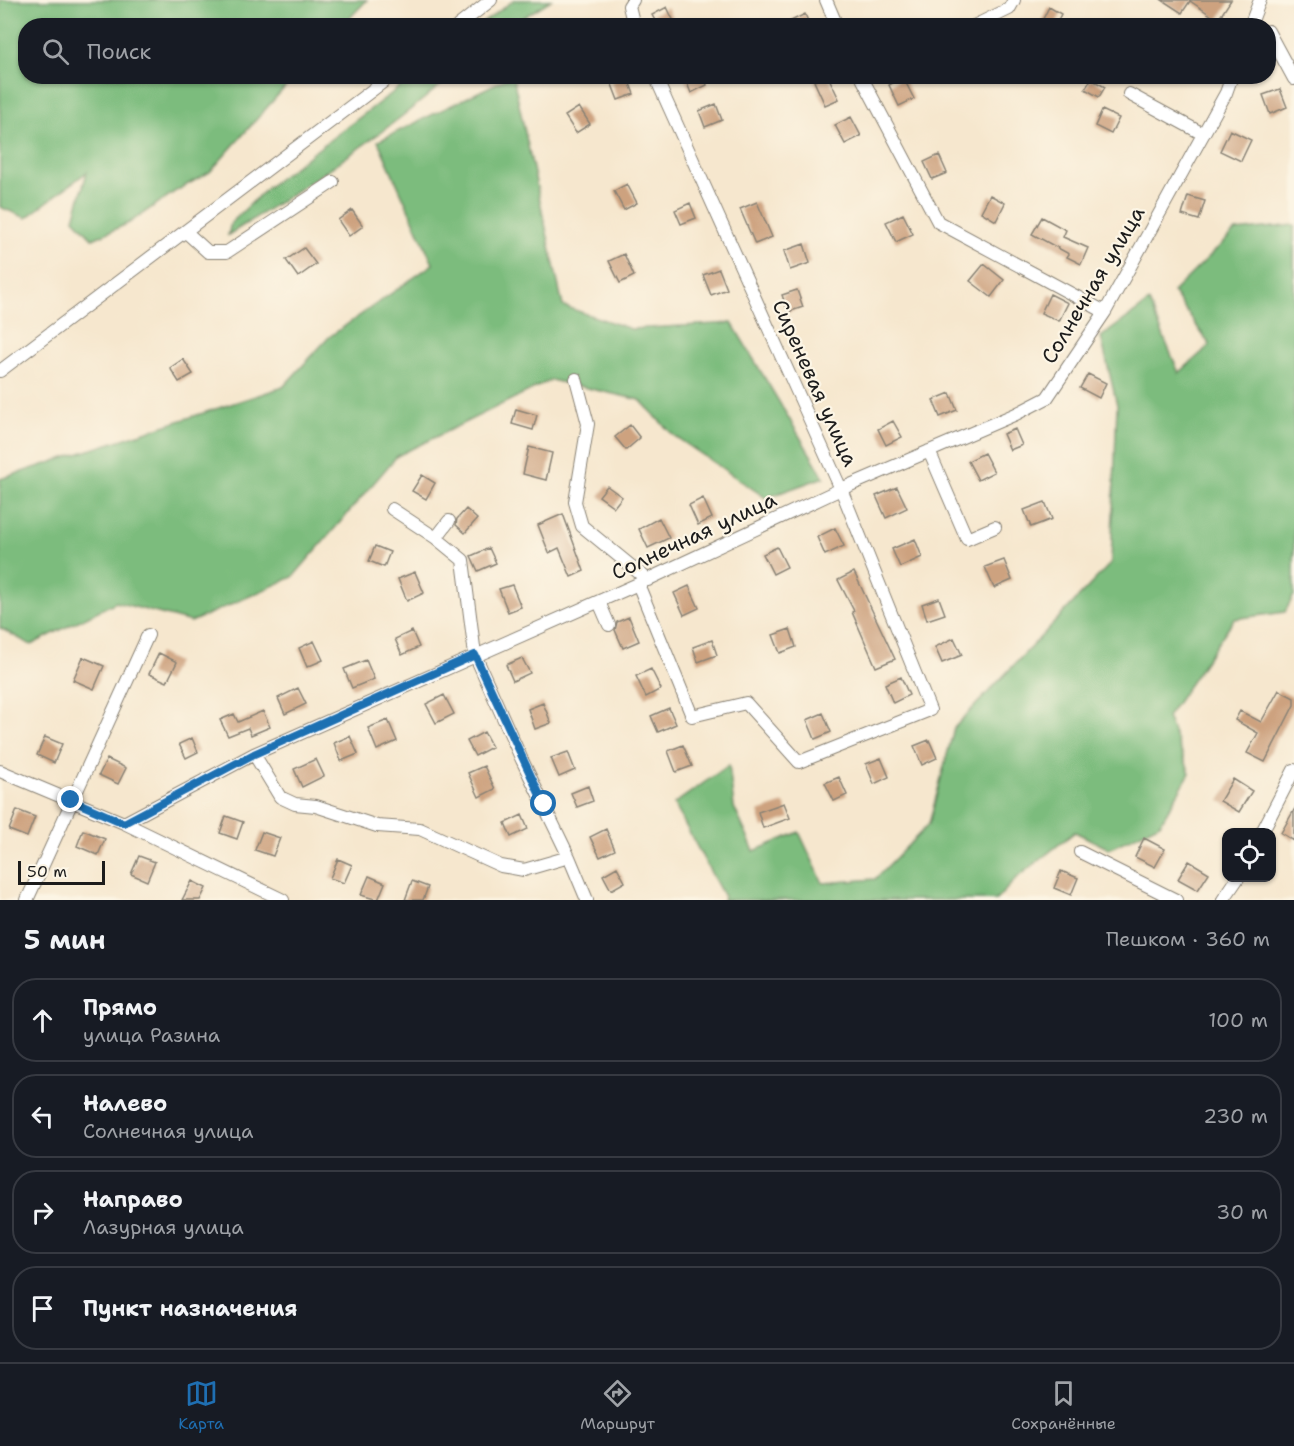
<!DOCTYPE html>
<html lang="ru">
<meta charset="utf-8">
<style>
body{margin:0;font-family:"Shantell Sans",sans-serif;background:#20242c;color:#f1f3f6}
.controls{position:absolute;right:18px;bottom:18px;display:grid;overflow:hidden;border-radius:12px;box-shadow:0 2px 4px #0004}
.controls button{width:54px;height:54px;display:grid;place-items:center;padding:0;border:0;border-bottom:2px solid #363941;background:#171b24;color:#f1f3f6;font:30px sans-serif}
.scale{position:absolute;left:18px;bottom:15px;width:87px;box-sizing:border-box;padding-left:6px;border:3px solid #1c1c1c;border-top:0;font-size:16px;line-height:21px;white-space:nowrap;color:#1c1c1c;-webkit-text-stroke:4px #fcf5e5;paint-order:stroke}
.stop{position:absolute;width:18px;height:18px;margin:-14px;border:4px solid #1f6fb2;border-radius:50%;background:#fff}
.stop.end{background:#1f6fb2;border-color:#fff;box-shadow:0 2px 6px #0008}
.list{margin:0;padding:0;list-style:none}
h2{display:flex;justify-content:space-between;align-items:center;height:78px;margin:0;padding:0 24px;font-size:26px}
h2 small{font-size:20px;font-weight:400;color:#9ea1a6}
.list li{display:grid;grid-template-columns:39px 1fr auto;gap:18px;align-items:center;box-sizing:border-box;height:84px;margin:0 12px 12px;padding:0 12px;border:2px solid #363941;border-radius:24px}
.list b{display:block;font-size:22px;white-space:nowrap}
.list p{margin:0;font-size:20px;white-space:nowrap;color:#9ea1a6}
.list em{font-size:20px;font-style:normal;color:#9ea1a6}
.icon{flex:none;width:33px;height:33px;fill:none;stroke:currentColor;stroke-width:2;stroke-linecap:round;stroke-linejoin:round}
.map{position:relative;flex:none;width:1294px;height:900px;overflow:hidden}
.search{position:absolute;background:#171b24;box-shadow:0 2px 4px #0004;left:18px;right:18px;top:18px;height:66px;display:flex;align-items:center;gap:15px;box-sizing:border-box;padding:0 21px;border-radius:24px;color:#9ea1a6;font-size:22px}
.sheet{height:462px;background:#171b24}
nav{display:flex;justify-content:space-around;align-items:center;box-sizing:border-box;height:84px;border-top:2px solid #363941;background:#171b24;font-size:16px;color:#9ea1a6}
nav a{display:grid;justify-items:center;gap:3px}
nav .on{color:#1f6fb2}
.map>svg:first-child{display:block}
</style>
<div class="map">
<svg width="1294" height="900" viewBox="0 0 1294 900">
<rect width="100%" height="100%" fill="#fcf5e5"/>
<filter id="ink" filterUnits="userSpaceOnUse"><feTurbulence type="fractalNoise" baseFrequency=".0167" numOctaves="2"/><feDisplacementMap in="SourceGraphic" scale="12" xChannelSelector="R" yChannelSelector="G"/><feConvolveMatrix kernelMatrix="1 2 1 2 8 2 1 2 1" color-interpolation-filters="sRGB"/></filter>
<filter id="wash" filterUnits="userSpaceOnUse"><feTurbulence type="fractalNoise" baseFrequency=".008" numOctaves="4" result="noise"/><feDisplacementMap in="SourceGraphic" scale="24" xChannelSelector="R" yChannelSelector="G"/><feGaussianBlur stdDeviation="1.35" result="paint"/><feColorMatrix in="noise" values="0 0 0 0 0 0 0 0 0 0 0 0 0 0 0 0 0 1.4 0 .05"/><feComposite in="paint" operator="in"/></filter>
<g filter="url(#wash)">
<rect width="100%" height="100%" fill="#f6e7ce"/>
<path fill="#7cbc7d" stroke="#4c6c4c" stroke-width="1.5" d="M0,0h367l-24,25 -317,1v50l268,1 -84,95 -34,19 -47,32 -36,16 -19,-20 13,-47 -61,46 -26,-11z
M514,0h37l-39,25h-32z
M511,76l2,1 50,229 68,23 101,-6 92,154 -58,21 -93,-63 -33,-35 -89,-20 -154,76 -104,121 -102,45 -75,-20 -85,43 -31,-17v-149l283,-92 46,-50 104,-73 -55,-123z
M413,77h37c-68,59 -146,110 -222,158l3,-12 38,-37z
M1294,225v370l-9,17 -51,7 -67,98 23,56 -30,51 -51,25 -34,-17 -56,44 -23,24h-273l1,-3 -50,-93 55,-39 5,42 20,44 45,-19 24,51 52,-4 54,-55 25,-96 157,-165 6,-158 -16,-68 48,-35 30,71 31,-28 -37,-53 62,-61z"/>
<g id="blocks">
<path fill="#cda27f" d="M1162,0h69l-13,20 -28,-19 -8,12z
M667,7l9,19h-18l-6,-11z
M1049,7l12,7 -6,12h-9l-5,-3z
M805,14l5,12h-29z
M627,76l7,18 -16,6 -7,-18z
M684,76h19l4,9 -16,8z
M824,76h4l11,23 -14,6 -11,-24z
M903,77l11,22 -15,7 -10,-21z
M1091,79l14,8 -6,10 -14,-8z
M1280,89l7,18 -17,7 -7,-19z
M716,104l6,16 -17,7 -6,-16z
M579,107l11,17 -14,9 -11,-17z
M1102,110l17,8 -8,16 -16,-8z
M851,117l10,19 -16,8 -10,-19z
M1230,130l21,10 -10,21 -21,-10z
M939,155l8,18 -15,6 -8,-17z
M627,184l10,19 -13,7 -10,-19z
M990,195l15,8 -9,18 -15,-9z
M1188,196l17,5 -6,19 -17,-5z
M757,202l15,35 -17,7 -15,-35z
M690,203l6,15 -15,6 -6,-14z
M352,210l11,16 -14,10 -11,-16z
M903,214l10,20 -17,8 -10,-20z
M1042,217l24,13 -3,7 25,11 -7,16 -14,-7 2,-3 -37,-20z
M804,244l6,19 -20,7 -6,-19z
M304,248l12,16 -18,13 -12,-17z
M624,254l10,22 -14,7 -11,-22z
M984,264l20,16 -13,17 -21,-16z
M719,269l8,20 -16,6 -8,-20z
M797,290l6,17 -15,5 -6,-17z
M1050,294l18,9 -9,18 -18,-8z
M183,359l10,15 -14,8 -9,-14z
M1088,374l18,9 -7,15 -19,-10z
M950,393l7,17 -17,7 -7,-17z
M516,409l21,6 -4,15 -21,-6z
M893,421l9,16 -16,8 -8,-16z
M630,425l10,13 -14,12 -11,-13z
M1015,429l7,16 -12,5 -7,-16z
M529,447l23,6 -6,27 -23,-6z
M984,453l10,19 -16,8 -10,-19z
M422,475l13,8 -9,16 -14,-8z
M607,486l15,11 -8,10 -15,-11z
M897,487l10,21 -21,10 -10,-22z
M703,498l9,20 -14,7 -9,-20z
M1045,502l7,17 -21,8 -7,-17z
M466,509l11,10 -12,14 -9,-8 1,-6z
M563,514l21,57 -13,6 -12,-29 -10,5 -11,-28z
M659,518l10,20 -21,10 -9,-19z
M835,528l9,18 -19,9 -8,-18z
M915,539l7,18 -22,10 -8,-18z
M375,546l15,6 -6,15 -15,-6z
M777,547l10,20 -14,7 -10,-20z
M489,548l7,15 -18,8 -7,-15z
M1004,560l8,20 -18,8 -9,-21z
M415,572l9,21 -17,8 -9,-22z
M854,572l41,87 -19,8 -24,-55 2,-1 -16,-31z
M512,585l9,22 -13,5 -9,-23z
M689,586l10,22 -15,7 -10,-22z
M939,598l6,16 -18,6 -5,-16z
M629,617l10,24 -16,7 -8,-18 2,-8z
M790,629l6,18 -16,6 -7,-18z
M412,631l7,16 -17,8 -7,-16z
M954,638l8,17 -20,8 -7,-16z
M712,640l5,15 -19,7 -5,-15z
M314,641l9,19 -16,7 -8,-19z
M159,653l18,9 -10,20 -18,-8z
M83,657l21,9 -10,23 -21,-9z
M522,658l8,15 -17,8 -7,-16z
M366,660l8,19 -22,9 -8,-19z
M651,669l10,20 -15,8 -10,-21z
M901,677l8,18 -16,8 -8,-19z
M298,688l8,16 -21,10 -7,-16z
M1279,690l15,8v7l-29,57 -18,-9 11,-20 -23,-13 5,-9 21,11z
M444,695l10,19 -18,9 -10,-19z
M543,703l8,20 -16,6 -7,-20z
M669,708l7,16 -18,8 -7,-16z
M263,711l7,16 -19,8 -3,-7 -20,8 -8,-16 14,-6 4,8z
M823,713l8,19 -16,7 -8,-19z
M388,720l9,21 -20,9 -9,-22z
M484,732l8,15 -17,9 -8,-15z
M350,736l8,18 -17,7 -7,-18z
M45,737l17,7 -8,19 -17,-8z
M192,738l6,14 -12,6 -7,-14z
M929,740l8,18 -15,7 -8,-19z
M683,745l9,21 -16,6 -8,-21z
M568,752l7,18 -16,7 -8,-19z
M881,758l8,19 -15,7 -8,-20z
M107,759l19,9 -8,16 -19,-9z
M316,759l8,17 -22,11 -8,-18z
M484,766l11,23 -16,8 -11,-24z
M839,777l8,18 -13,6 -9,-18z
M1233,779l19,12 -13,21 -19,-11z
M588,786l5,15 -16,6 -6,-14z
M784,803l6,15 -27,10 -5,-16z
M17,810l18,7 -8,20 -18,-7z
M1294,810v31l-13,-8z
M522,815l6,14 -17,8 -6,-14z
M226,816l17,6 -6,17 -17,-6z
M606,829l9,21 -15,7 -10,-20z
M83,830l22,9 -7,16 -21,-9z
M262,832l18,6 -7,18 -18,-6z
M1144,838l21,11 -10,18 -20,-10z
M139,856l16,6 -8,19 -16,-7z
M338,859l14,6 -8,18 -14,-5z
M1189,861l20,12 -11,17 -20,-11z
M617,867l8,15 -14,8 -8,-15z
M1061,871l17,7 -7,17 -17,-7z
M369,876l16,7 -7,17 -17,-5z
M192,881l14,7 -6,12h-18z
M412,881l16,6 -5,13h-18z"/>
</g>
</g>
<g filter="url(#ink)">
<use href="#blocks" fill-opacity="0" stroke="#898275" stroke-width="1.5"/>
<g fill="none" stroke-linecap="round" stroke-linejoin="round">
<g stroke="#898275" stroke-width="14">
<path id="minor" d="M633,0l-4,6 5,20
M826,0l11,26
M458,26l33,-26
M974,26l35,-17 5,-9
M1250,26l10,-26
M1268,31l26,48
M861,76l77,146 167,90
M1129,94l74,40
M186,232l22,20h19l106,-70
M0,371l391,-295
M576,379l12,45 -13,78 7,24 66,54
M929,451l38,88 28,-12
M392,509l44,29 27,22 12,95 47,105 47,97 18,43
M436,538l13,-17
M638,584l54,132 54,-13 53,59 131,-52 -89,-221 -186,-413
M599,602l10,23
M254,754l26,43 15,7 21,2 61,20 43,3 81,37 23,4 45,-13
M0,771l124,52 159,77
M124,823l130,-69 384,-170 203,-95 175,-75 31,-16 58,-86 121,-219 6,-17
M1262,832l32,-62
M1080,852l96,48
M27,900l121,-265
M1223,900l15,-22"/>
</g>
<use href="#minor" stroke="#fff" stroke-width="12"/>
</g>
</g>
<g fill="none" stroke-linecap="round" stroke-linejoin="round" filter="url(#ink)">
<path stroke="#1f6fb2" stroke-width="8" d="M71,800l53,23 130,-69 221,-99 69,149"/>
</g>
<g text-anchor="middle" stroke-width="4.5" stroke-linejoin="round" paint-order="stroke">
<g font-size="21" fill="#1c1c1c" stroke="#fcf5e5">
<text transform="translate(1093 285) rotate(-59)" y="7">Солнечная улица</text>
<text transform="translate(815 383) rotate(66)" y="7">Сиреневая улица</text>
<text transform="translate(694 536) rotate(-25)" y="7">Солнечная улица</text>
</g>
</g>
</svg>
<div class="controls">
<button><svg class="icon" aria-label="locate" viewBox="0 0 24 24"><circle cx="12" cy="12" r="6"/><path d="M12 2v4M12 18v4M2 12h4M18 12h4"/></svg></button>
</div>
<div class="scale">50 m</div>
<div class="stop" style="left:544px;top:804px"></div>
<div class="stop end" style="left:71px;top:800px"></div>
<div class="search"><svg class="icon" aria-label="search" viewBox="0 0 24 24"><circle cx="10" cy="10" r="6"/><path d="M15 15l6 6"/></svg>Поиск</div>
</div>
<section class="sheet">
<h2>5 мин<small>Пешком · 360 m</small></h2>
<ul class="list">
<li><svg class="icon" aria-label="ahead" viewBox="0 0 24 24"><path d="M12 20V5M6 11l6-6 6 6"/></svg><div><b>Прямо</b><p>улица Разина</p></div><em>100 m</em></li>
<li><svg class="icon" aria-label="left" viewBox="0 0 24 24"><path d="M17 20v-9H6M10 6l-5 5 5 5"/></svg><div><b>Налево</b><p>Солнечная улица</p></div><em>230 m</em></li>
<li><svg class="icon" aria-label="right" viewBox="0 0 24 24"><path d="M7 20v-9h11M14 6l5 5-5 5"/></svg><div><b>Направо</b><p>Лазурная улица</p></div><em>30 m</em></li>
<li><svg class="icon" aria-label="arrive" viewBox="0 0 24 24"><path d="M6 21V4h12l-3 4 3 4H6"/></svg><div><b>Пункт назначения</b></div></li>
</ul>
</section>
<nav>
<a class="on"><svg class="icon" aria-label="map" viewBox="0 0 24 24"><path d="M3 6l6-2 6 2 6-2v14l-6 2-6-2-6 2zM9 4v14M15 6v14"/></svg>Карта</a>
<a><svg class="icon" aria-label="directions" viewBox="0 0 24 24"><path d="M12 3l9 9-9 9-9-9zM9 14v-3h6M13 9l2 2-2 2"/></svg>Маршрут</a>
<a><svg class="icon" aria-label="saved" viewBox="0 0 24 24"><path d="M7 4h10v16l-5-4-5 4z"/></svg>Сохранённые</a>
</nav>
